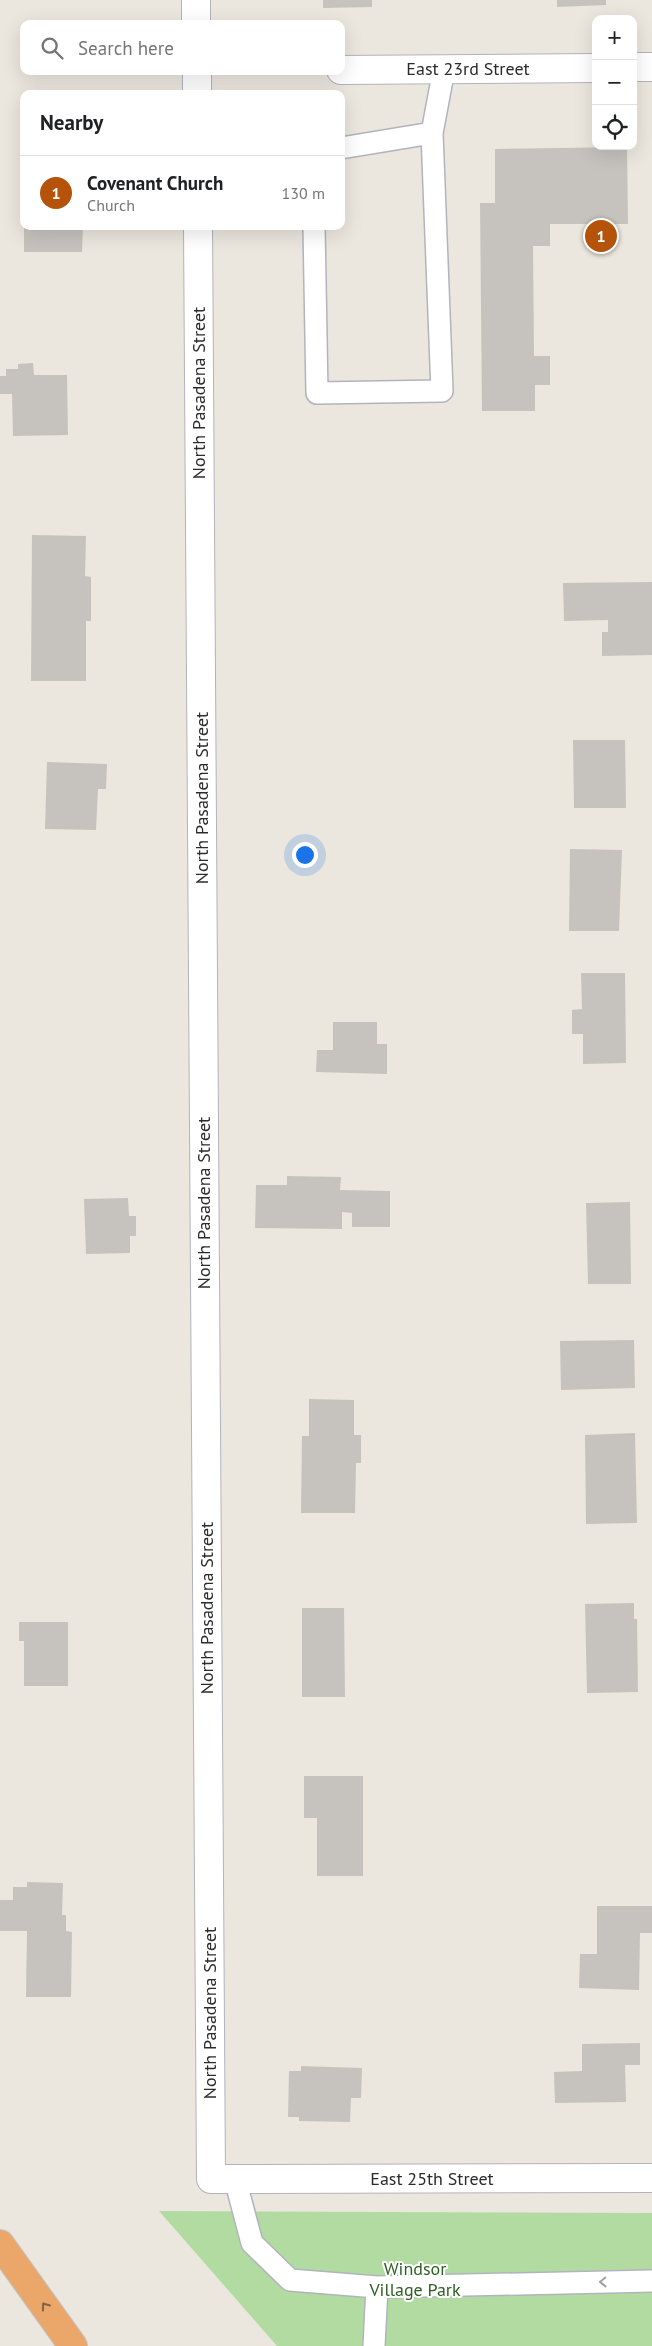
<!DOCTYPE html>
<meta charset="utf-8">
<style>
body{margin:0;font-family:"PT Sans",sans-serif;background:#f6f6f6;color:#202124}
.controls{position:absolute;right:15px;top:15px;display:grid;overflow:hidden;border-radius:10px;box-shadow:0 5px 20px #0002}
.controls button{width:45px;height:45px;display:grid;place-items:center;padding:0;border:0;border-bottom:1px solid #e0e0e0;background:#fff;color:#202124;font:25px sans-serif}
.you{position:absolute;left:304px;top:854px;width:18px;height:18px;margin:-12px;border:4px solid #fff;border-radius:50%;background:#1a73e8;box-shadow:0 0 0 8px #1a73e833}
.badge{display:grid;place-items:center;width:32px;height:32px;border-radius:50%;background:#b45309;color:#fff;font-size:16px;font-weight:700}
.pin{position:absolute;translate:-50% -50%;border:2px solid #fff;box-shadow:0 1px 5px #0006}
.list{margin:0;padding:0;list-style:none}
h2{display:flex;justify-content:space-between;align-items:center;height:65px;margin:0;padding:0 20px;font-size:21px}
h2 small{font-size:16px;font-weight:400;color:#757577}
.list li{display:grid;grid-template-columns:32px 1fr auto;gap:15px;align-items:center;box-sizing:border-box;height:75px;padding:0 20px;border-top:1px solid #e0e0e0}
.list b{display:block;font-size:19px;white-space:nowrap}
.list p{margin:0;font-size:16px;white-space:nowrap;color:#757577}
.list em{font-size:16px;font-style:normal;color:#757577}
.icon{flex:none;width:28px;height:28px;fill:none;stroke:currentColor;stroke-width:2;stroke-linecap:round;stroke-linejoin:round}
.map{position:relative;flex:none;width:652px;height:2346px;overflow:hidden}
.search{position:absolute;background:#fff;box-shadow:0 5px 20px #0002;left:20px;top:20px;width:325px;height:55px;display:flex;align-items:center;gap:12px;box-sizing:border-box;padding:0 18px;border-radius:10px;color:#757577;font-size:19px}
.panel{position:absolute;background:#fff;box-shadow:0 5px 20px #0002;left:20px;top:90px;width:325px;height:140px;border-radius:10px}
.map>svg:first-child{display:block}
</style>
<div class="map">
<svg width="652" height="2346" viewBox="0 0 652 2346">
<rect width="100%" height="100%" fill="#ebe6de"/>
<path fill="#b2dba2" d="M159,2211l493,2v133h-375z"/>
<path fill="#c6c3be" d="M323,0h49v7l-49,1z
M557,0h49v5l-49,2z
M627,147l1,77h-78v22h-17l1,110h16v29h-15v26h-53l-2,-208h15v-54z
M24,226h59l-1,26h-58z
M33,363l1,12h33l1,60 -55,1 -1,-42h-12v-18h6v-7h12v-5z
M32,535l54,1 -1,40 6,1v44h-5v60h-55z
M652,582v73l-50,1v-24h6v-12l-44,1 -1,-38z
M573,740h52l1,68h-52z
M47,762l60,2 -1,25h-8l-2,41 -51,-1z
M570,849l52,1 -3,81h-50z
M581,973h44l1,90 -43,1v-30h-11v-24l10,-1z
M333,1022h44v22h10v30l-71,-2 1,-22h16z
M287,1176l54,1 -1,13 50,1v36h-38v-14l-10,-1v17l-87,-1 1,-43h31z
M128,1198l1,18h7v20h-6v17l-44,1 -2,-55z
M630,1202l1,82h-43l-2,-81z
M634,1340l1,48 -74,2 -1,-49z
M309,1399l45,1v35h7v28h-5l-1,50h-54l1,-77h7z
M635,1433l2,90 -51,1 -1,-89z
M634,1603v16h3l1,73 -51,1 -2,-89z
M302,1608h42l1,89h-43z
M19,1622h49v64h-44v-45h-5z
M304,1776h59v100h-46v-58h-13z
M27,1882l36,1 -1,32h4v16l6,1 -1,65h-45l1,-66h-27v-31h13v-13h14z
M597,1906h55v27h-12l-1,57 -60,-2 1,-34h17z
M640,2043v22h-15l1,37 -71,1 -1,-31 28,-1v-27z
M301,2066l61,2 -1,30h-10l-1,24 -51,-1v-4h-11l1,-46h12z"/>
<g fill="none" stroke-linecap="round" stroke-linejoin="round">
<g stroke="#b2b4bd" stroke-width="24">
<path id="lane" d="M341,148l91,-15
M314,226l3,167 125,-2 -10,-258 12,-64
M235,2179l17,64 38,37 87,7 -3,59
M377,2287l275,-6"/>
</g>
<g stroke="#b2b4bd" stroke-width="30">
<path id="street" d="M196,0v24
M633,67h19
M341,70l255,-2
M197,71v23
M198,226l13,1953 441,-1"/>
</g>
<g stroke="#c4c4c4" stroke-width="30">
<path id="highway" d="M0,2244l73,102"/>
</g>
<use href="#lane" stroke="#fff" stroke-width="21"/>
<use href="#street" stroke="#fff" stroke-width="28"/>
<use href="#highway" stroke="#eba76a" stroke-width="28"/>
</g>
<defs><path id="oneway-chevron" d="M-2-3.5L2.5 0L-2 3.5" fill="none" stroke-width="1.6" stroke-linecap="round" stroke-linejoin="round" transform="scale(1.25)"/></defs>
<use stroke="#a0a0a0" href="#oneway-chevron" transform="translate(603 2282) rotate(179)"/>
<use stroke="#816347" href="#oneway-chevron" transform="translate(45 2306) rotate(-126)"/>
<g text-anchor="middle" stroke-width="4" stroke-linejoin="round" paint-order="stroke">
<g font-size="18" fill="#2b2b2b" stroke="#fff">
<text x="468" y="75">East 23rd Street</text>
<text transform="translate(199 393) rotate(-90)" y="6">North Pasadena Street</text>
<text transform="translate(202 798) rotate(-90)" y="6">North Pasadena Street</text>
<text transform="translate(204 1203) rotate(-90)" y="6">North Pasadena Street</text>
<text transform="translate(207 1608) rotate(-90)" y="6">North Pasadena Street</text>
<text transform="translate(210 2013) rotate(-90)" y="6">North Pasadena Street</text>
<text x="432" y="2185">East 25th Street</text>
</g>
<g font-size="18" fill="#2d5f23" stroke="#fff">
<text x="415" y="2275">Windsor<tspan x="415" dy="21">Village Park</tspan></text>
</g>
</g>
</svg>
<div class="controls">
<button>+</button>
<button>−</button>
<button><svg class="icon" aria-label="locate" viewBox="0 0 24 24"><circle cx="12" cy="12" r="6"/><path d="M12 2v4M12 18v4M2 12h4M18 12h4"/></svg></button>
</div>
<div class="you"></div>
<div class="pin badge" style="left:601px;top:236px">1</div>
<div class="search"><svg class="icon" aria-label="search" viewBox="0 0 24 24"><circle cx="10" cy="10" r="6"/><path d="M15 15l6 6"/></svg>Search here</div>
<section class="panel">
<h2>Nearby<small></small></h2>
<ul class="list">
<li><span class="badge">1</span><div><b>Covenant Church</b><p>Church</p></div><em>130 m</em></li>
</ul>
</section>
</div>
